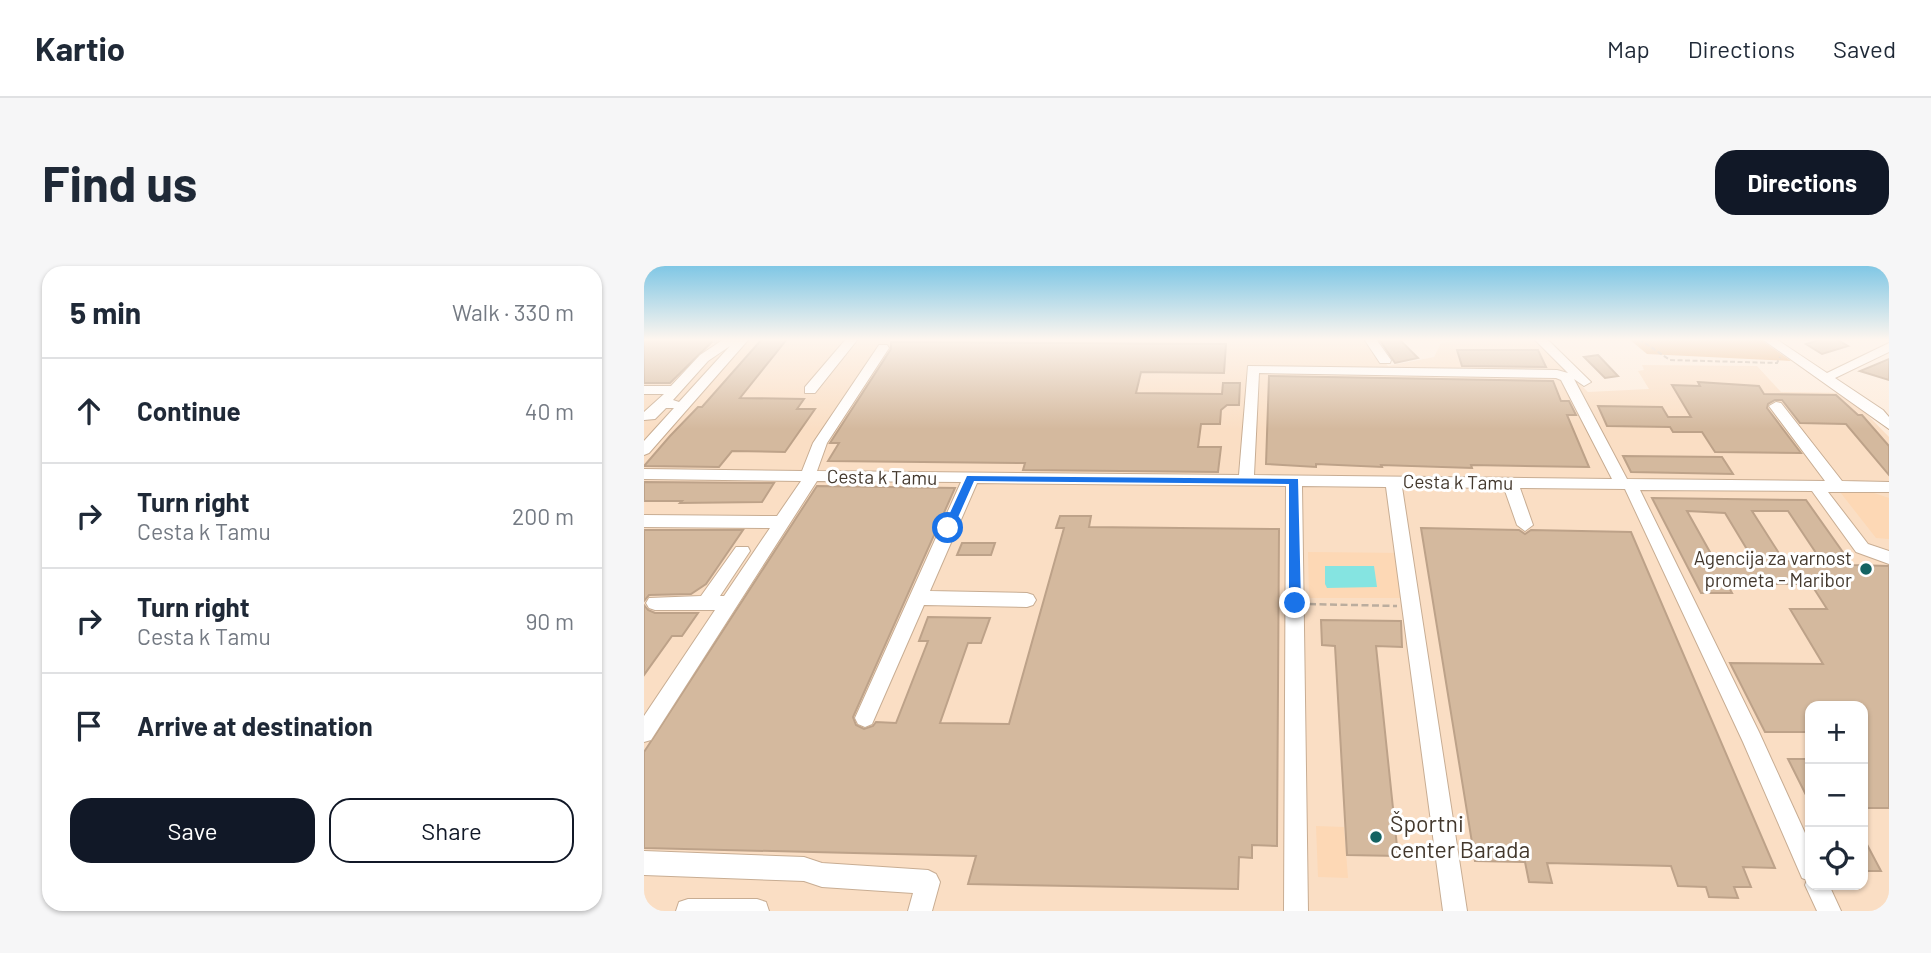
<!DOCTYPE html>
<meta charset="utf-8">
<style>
body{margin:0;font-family:Barlow,sans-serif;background:#f6f6f7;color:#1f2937}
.controls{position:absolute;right:21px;bottom:21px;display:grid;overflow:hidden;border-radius:14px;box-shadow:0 2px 5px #0004}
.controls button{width:63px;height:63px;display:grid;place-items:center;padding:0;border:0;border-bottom:2px solid #e0e1e3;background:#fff;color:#1f2937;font:35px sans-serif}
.stop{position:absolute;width:21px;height:21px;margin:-16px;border:5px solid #1a73e8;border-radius:50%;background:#fff}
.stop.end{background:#1a73e8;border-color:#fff;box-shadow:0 2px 7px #0008}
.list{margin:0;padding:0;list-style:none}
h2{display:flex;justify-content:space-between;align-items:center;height:91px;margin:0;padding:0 28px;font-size:30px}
h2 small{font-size:23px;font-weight:400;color:#747a83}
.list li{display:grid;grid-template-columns:46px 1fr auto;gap:21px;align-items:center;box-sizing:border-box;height:105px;padding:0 28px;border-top:2px solid #e0e1e3}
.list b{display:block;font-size:26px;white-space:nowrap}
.list p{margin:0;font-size:23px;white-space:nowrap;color:#747a83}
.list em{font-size:23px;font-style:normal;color:#747a83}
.actions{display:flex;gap:14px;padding:21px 28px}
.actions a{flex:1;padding:16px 0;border:2px solid #111827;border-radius:21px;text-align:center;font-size:24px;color:#111827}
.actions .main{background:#111827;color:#fff}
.icon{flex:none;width:38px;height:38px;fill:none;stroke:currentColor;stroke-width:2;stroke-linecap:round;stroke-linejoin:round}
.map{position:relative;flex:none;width:1245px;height:645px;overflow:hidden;border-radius:21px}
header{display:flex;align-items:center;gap:42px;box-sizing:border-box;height:98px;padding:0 35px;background:#fff;border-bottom:2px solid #e0e1e3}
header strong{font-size:33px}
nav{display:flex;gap:38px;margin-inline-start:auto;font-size:24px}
.intro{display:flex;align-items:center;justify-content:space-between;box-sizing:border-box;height:168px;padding:0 42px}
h1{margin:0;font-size:49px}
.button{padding:18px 32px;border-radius:21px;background:#111827;color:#fff;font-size:24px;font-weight:700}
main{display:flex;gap:42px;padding:0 42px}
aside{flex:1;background:#fff;border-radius:21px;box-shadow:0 2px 5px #0004}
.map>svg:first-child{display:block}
</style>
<header>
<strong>Kartio</strong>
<nav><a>Map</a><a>Directions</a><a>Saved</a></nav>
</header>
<div class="intro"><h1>Find us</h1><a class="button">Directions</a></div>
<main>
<aside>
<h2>5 min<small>Walk · 330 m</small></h2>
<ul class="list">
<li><svg class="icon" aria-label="ahead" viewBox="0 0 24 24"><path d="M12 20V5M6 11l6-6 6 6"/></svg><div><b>Continue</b></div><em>40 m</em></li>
<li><svg class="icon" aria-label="right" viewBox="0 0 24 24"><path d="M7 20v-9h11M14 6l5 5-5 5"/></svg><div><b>Turn right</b><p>Cesta k Tamu</p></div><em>200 m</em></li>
<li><svg class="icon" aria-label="right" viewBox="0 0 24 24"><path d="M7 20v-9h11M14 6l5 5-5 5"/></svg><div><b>Turn right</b><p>Cesta k Tamu</p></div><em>90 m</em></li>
<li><svg class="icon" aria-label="arrive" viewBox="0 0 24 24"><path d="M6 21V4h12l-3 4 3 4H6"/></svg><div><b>Arrive at destination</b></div></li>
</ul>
<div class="actions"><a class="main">Save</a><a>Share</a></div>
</aside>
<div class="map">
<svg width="1245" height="645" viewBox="0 0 1245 645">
<rect width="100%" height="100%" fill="#fdecdc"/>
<path fill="#fadec4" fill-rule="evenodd" d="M0,73h721l23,27 46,-9 7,-14 30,-4h63l54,53 61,-3 -11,-18 6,-1 -2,-5 115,1 24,26 65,1 43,44v474h-1245zM1166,440h53v179h-53z"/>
<path fill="#fdd8b5" d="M1224,225l21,7v41l-13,-1 -36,-46z
M664,286l100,1 7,45h-106z
M672,560l28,1 4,51 -30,-1z"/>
<path fill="#e8b481" d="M985,73h131l31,22 -144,-7z"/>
<path fill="#85e4e1" d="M681,300h49l3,21 -50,1 -2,-4z"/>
<path fill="#d4b99e" stroke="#bda289" stroke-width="2" fill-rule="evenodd" d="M0,73h71l-45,44h-26z
M118,73h25l-47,59 64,1 -7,10h18l-30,43 -53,-1 -13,16 -75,-1 26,-30 28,-29h4z
M735,73h20l19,19 -23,5z
M1178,73h14l12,7 -26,8 -16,-10z
M247,76l335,2 -2,29 -83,-1 -5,21 86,1 1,-11h17l-1,22h-12l-6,5 -1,14h-19l-3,23h23l-3,25 -195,-2 2,-7 -197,-2 11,-18h-9l61,-94z
M813,84h81l8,17 -84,-1z
M954,89l20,21 -13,2 -21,-21z
M1245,93v21l-29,-9z
M625,110l284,5 8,20h8l7,14h-9l22,52 -118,-2 1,3 -91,-3 1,2 -66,-3v3l-50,-3z
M1054,116l61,4 5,8 72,1 22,20h4l27,31v29l-43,-51 -46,-1 -18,-23h-7l-7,4 -1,4 34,45 -86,-1 -13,-20h-29l-3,-5 -63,-1 -9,-20 64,1 6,10h23l-19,-32 28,1z
M979,190l99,1 11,17 -102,-2z
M0,216l130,1 -12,19 -82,1 2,-2h-38z
M173,220l138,2 -102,229 3,8 8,4 9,-3 3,-4 20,1 32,-82h-9l9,-24 62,1 -9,25h-13l-28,80 69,1 55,-196h-8l4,-12h31l-2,11 190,2 -2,317 -25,-1v13l-13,-1 -1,32 -270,-5 8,-28 -332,-8v-96z
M1008,232l154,2 46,65 37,1v242h-26v-102h-53v26h-45l-35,-69 93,1 -33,-55h37l-16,-25h-84l5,9h-31zM1043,245l38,2 29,48h-39zM1108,245h36l34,51 -38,-1z
M777,262l98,2 6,4 6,-4 100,2 144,336 -32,-1 8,20h-17l4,11 -29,-1 -3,-10 -28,-1 -7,-20 -124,-3 5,20 -23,-1 -4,-20 -50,-1z
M0,264h99l-37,54 -15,10 -42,1 -5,6z
M318,277h33l-4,12h-34z
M0,339l4,5 7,3h43l-16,23h-10l-28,39z
M677,354l80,1 1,26 -26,-1 22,210 -51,-1 -12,-209 -13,-1z
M1144,493h22v44z
M1219,571l18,34h-18z"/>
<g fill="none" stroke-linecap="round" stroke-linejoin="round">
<path stroke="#d8c8b9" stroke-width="14" stroke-dasharray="14 7" stroke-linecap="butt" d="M72,79l6,-6"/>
<g stroke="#c8ad93" stroke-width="2">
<path id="minor" d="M80,73h25l-100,114 -5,2v-14l30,-33h-8l-11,11 -11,1v-8l20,-18h-20v-8h27l29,-31zM86,80l-51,56 -6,-2 35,-39z
M202,73h12l-43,54h-10v-6z
M720,73h12l15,21 -1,3h-10z
M890,73h13l44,43 -7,4 -10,-7 53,100 198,2 -56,-75 7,-4 5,1 61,78 47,1v10h-61l40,52 21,7v13l-33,-12 -44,-61 -172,-1 119,242 51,112v41h19l12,26h-24l-12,-26 2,-5 -5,-2 -59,-136 -118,-253 -105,-1 13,37 -8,6 -8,-6 -13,-37 -102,-1 65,424h-24l-57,-424 -84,-1 6,425h-24l2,-425 -309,-3 -47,108 97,2 6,2 3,5 -3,5 -6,2 -103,-2 -52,119 -7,3 -7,-3 -3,-6 106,-236 -144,-1 -166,259 -7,2v-26l71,-106h-60l-6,-2 -3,-5 3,-5 52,-2 35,-49h12l2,4 -30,45h4l46,-68 -126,-1v-12l133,1 24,-35 -157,-2v-10l158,2 11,-28 66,-98h8l2,3 -62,95 -10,28 422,4 9,-109 309,4 11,3zM615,107l297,5 5,2 51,99 -358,-4z
M1118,73h14l51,34 62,-30v9l-54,26 48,32 6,7v12z
M0,585l160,6 18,6 106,7 8,4 4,8 -8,29h-24l5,-18 -91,-6 -18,-6 -160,-6z
M44,633h69l9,3 3,9h-93l3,-9z"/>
</g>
<path stroke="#bbad9e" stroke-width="2" stroke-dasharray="5 2.5" stroke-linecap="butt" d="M995,73l31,21 107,3 3,-6"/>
<path stroke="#bbad9e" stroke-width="2.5" stroke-dasharray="7 3.5" stroke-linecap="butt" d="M665,338l88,2"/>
<use href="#minor" fill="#fff" fill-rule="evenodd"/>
</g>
<linearGradient id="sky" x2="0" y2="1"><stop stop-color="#80c7e5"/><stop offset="0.45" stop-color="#fef6ef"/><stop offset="1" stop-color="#fef6ef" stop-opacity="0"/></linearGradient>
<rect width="1245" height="163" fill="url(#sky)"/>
<path fill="#1a73e8" d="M323,210l331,3 3,124 -6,5 -6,-5v-119l-315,-3 -22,50h-8l-1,-3z"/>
<g fill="#146362" stroke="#fff" stroke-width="2.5">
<circle cx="1222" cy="303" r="7"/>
<circle cx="732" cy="571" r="7"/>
</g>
<g text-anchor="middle" stroke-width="6" stroke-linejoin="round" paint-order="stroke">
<g font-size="19" fill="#43382d" stroke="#fff">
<text transform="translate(238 211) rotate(1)" y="7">Cesta k Tamu</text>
<text transform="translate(814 216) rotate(1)" y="7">Cesta k Tamu</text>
</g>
<g font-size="19" fill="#43382d" stroke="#fff" text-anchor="end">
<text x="1208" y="299">Agencija za varnost<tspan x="1208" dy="22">prometa - Maribor</tspan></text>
</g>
<g font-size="23" fill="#43382d" stroke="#fff" text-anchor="start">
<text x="746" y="566">Športni<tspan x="746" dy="26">center Barada</tspan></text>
</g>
</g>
</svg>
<div class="controls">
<button>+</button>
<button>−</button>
<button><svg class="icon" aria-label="locate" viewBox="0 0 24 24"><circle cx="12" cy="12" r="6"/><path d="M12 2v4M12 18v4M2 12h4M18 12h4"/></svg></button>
</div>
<div class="stop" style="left:304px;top:262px"></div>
<div class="stop end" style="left:651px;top:337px"></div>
</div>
</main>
